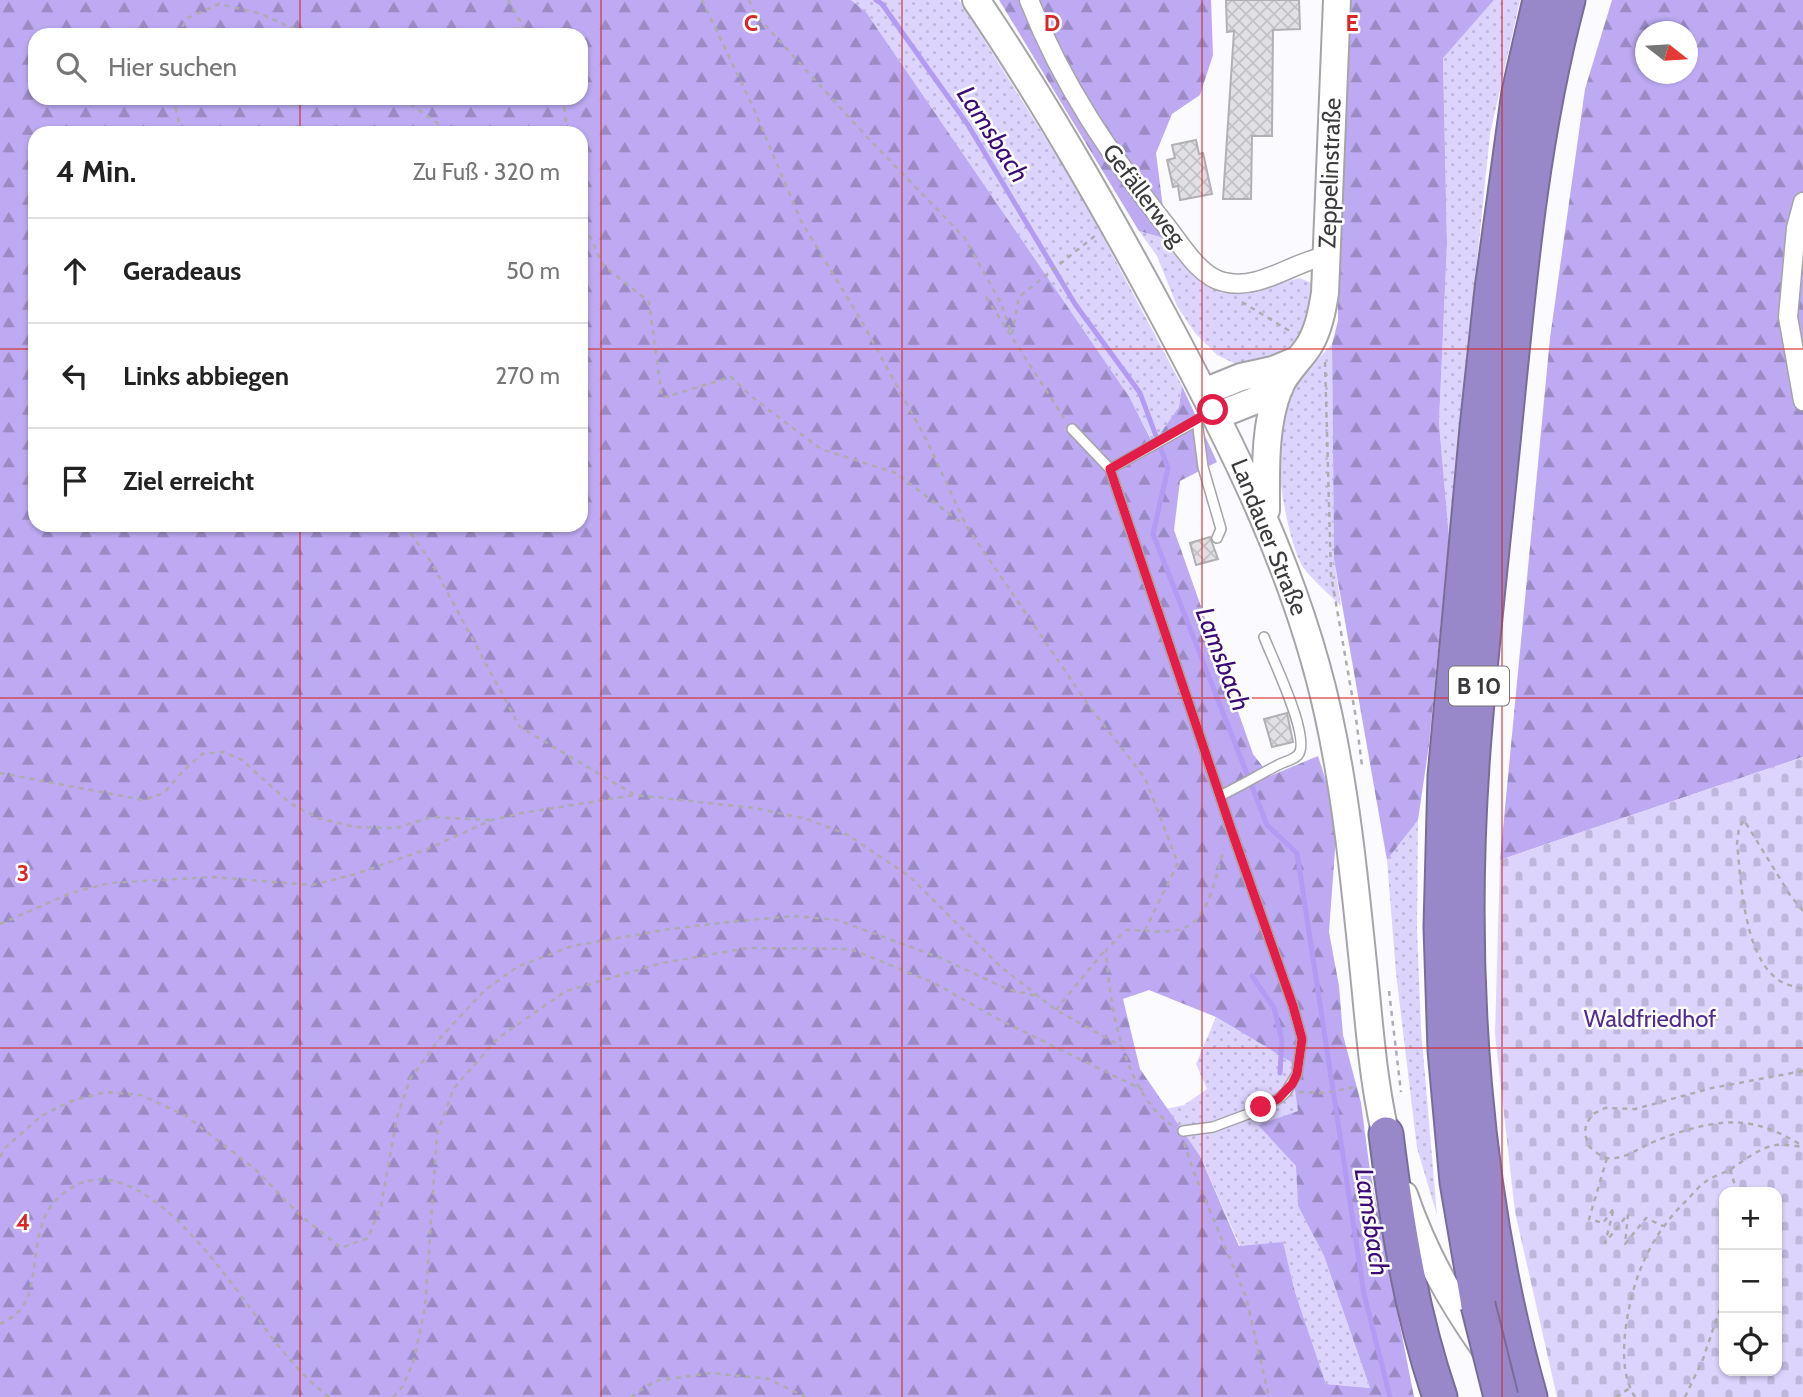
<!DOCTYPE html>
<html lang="de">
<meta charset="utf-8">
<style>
body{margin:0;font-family:Cabin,sans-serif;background:#f2f2f2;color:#222}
.controls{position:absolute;right:21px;bottom:21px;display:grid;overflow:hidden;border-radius:14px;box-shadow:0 2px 5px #0004}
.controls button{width:63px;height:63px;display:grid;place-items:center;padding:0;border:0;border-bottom:2px solid #e0e0e0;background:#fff;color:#222;font:35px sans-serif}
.compass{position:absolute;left:1635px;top:21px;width:63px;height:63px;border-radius:50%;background:#fff;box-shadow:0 2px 5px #0004;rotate:107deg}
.stop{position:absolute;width:21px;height:21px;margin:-16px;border:5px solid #e11d48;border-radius:50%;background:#fff}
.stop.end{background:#e11d48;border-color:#fff;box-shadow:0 2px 7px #0008}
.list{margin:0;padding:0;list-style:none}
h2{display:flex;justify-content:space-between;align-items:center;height:91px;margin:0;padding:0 28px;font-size:30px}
h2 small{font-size:23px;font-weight:400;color:#767676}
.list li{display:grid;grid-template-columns:46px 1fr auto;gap:21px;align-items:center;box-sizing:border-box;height:105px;padding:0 28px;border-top:2px solid #e0e0e0}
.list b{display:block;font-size:26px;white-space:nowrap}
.list em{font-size:23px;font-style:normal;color:#767676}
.icon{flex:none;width:38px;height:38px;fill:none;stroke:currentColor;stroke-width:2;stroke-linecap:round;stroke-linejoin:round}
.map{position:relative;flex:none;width:1803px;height:1397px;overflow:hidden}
.search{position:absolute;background:#fff;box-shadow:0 2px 5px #0004;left:28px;top:28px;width:560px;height:77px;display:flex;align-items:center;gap:18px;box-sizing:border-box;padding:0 24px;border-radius:21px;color:#767676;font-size:26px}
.panel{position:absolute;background:#fff;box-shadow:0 2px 5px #0004;left:28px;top:126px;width:560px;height:406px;border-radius:21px}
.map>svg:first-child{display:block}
</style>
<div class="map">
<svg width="1803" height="1397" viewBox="0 0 1803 1397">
<defs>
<pattern id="grass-dots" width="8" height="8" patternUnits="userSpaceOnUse" patternTransform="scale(1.75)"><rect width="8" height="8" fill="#ddd4fe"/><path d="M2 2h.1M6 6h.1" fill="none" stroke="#beb7db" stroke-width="1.8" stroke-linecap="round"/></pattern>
<pattern id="forest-firs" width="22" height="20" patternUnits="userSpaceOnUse" patternTransform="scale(1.75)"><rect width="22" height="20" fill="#bdaaf2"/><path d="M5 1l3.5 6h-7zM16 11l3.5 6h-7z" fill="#9b8bc5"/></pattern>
<pattern id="cemetery-stones" width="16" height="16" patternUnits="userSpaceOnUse" patternTransform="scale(1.75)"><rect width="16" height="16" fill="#ddd4fe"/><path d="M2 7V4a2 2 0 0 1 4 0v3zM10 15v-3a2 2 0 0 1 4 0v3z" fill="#beb7db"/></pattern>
<pattern id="building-cross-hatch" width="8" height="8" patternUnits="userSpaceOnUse" patternTransform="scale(1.75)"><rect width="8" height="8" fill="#e1e0e4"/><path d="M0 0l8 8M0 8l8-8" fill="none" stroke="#c2c1c4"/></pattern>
</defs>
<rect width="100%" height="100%" fill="#fbfaff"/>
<path fill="url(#grass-dots)" d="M851,0h108l119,190 104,196 -3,21 -25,38 -24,-47 -264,-386z
M1494,0h26l-30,134 -41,403 -10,-114 8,-179 -4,-187z
M1139,231l28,8 34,42 21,12 40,-4 37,-11 15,6v11l-15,47 -22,19 -39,4 -21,-10 -22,-22 -18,-27 -20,-50z
M1332,344l2,215 7,47c-12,-12 -28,-25 -38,-39 -17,-27 -32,-124 -22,-154 9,-28 32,-48 51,-69z
M1418,820l-1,109 4,100 16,186 -20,-67 -21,-175 -9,-113z
M1216,1017l75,45 8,49 -41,14 39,41 1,40 26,50 46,132 -44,-4 -31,-92 -12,-49 -43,3 -40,-90 -34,-47 18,-4 23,-16 -11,-25z"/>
<path fill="url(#forest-firs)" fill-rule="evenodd" d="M0,0h851l15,12 264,386 23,46 26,-37 3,-21 35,76 -37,19 -6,49 79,224 17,22 48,-20 12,37 6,43 -7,96 10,54 4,49 18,68 9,68 44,226h-1414zM35,35h546v63h-546zM35,133h546v392h-546zM1149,990l67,27 75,45 7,49 -40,14 38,41 2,40 26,50 46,132 -44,-4 -31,-92 -12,-50 -44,4 -39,-90 -60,-87 -17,-70z
M999,0h212l2,55 -13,40 -28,19 -16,39 11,86 -28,-8z
M1351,0h143l-51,58 4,186 -8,179 10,114 -20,208 -11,75 -31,40 -53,-301 -2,-215 6,-23 -1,-51z
M1612,0h191v757l-303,103 50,-522 35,-249zM1646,32h42v42h-42z"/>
<path fill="url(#cemetery-stones)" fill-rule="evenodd" d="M1803,757v640h-246l-42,-185 -20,-178 5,-174zM1724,1192h53v179h-53z"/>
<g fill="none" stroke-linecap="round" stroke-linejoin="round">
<path stroke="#b39bf4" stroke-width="5" d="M876,0l6,4 86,121 107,179 65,89 28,75 -15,66 114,291 30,28 67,441 26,103
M1252,976l22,32 8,32 -2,33"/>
</g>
<path fill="url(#building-cross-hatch)" stroke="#b1b0b4" stroke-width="2" d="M1226,0h73l1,29 -27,1 -1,106h-20l-1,63h-28l11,-168 -7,1z
M1196,140l3,14 4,-1 9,41 -32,6 -2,-14 -5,1 -6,-27 8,-2 -3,-13z
M1210,537l8,22 -22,6 -6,-22z
M1287,713l6,29 -21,5 -8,-28z"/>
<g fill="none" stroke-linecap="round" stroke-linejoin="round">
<g stroke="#a5a4a8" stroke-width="12">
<path id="lane" d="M1197,420l6,47 18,62 -4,9
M1072,429l38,40 121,360 62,177 9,33 -5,35 -11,18 -8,7 -30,15 -35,13 -30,4
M1110,469l90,-50
M1220,796c20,-10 39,-21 58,-31 7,-4 14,-4 20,-10 14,-16 -26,-97 -34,-118"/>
</g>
<g stroke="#a5a4a8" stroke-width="21">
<path id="street" d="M1029,0c34,87 81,154 138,227 15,19 33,50 57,55 35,9 69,-20 102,-26
M1803,202l-7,26 -8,89 15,84"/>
</g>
<g stroke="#a5a4a8" stroke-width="30">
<path id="secondary" d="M976,0c69,102 130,209 188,317 68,127 133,255 164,396 19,86 27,173 36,260 6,60 10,121 26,179
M1204,392l37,-15 32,-7 24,-10
M1216,416l48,-19 16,-10
M1266,510c0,-40 -2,-84 13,-122 7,-17 22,-29 31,-44 9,-16 12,-33 15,-51l12,-293
M1404,1195c20,58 46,104 81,154"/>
</g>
<g stroke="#786d98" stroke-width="37">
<path id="highway" d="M1386,1134c11,89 25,178 54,263
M1478,1305l-21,-123 -12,-132 -4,-123 4,-151 32,-348 15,-139 27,-197 21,-92
M1530,1397c-57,-202 -72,-423 -58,-632 7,-101 19,-202 29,-303 16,-155 27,-311 67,-462"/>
</g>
<path stroke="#adacb0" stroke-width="2.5" stroke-dasharray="5 5" stroke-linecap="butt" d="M508,0l20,35
M702,0l51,107 48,114 61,101 65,119 40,86 122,179 56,72 33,85 -33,67
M749,0l6,14 112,123 97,100 37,66 11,32
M177,35l11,-17 31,-14 40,9 49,22
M173,98l9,35
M402,98l49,35
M560,98l4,7 3,28
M581,217l22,48 46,37 13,96 69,-21 21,20 69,52 75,24 68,52
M986,297l78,121
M1242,302l51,31
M1012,334l7,-37 77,-62
M1325,362l6,213 25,143 6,48
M405,525l26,37 89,165 115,68 119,13 53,11 41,16 61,41 91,90 56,44 65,36
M0,773l144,27 20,-7 20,-23 18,-16 22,-2 18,8 48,43 28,15 37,9 41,1 36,-11 58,3
M1803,911l-13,-16 -46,-75 -5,8 -2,15c4,39 7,111 40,136 6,5 18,8 26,10
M0,924l71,-31 39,-10 102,-6 100,8 40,-10 73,-25 67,-30 30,-7 113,-18
M1389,991l12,101
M1056,1010l49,-60
M1803,1071l-91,17 -77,21 -30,-1 -12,6 -7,10 -1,10 4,12c5,5 11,10 18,12 17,3 36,-13 51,-18 25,-10 58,-20 85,-17 23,2 41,12 60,23
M1299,1092l25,1 31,-6
M1172,1125c-48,-31 -63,-122 -66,-175l20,-20c18,0 38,4 55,-1 29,-8 35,-56 43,-80
M1184,1143l9,27 53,127 23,100
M0,1157l6,-10 35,-31 16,-8 17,-8 32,-8 35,3 45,21 69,53 45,46 41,33 27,-10 13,-32 16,-89 13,-38 30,-41 45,-48 32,-23 55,-21 98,-17 68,-8 56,-5 43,4 104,38 66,31 33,8
M1607,1158l-18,61 14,4 11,-15 -9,35 23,-29 -3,30 21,-26 17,8
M1730,1169l7,23
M0,1324c6,-3 13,-7 18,-12 25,-24 8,-82 39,-113 78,-77 180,96 220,145 16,20 32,38 52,53
M393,1397l10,-11 11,-27 11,-51 12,-174 17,-46 44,-50 68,-47 96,-28 86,-15 103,1 83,34 64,36 145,71
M631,1397l24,-16 56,-8 58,6 36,18
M1616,1397l14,-9
M1635,1397c-14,-22 -12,-53 -8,-78 8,-47 25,-85 59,-118 6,-6 12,-14 19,-19 7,-5 16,-8 24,-12 15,-9 29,-22 47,-25 8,-1 19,1 27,2
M1685,1397l18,-38 21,-62"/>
<use href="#lane" stroke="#fff" stroke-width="9"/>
<use href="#street" stroke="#fff" stroke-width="18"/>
<use href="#secondary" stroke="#fff" stroke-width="26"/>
<use href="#highway" stroke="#9988c9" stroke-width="33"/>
<g stroke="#786d98" stroke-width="37" stroke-linecap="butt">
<path id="highway-bridge" d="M1478,1305l23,92"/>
</g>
<use href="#highway-bridge" stroke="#9988c9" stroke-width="33"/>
</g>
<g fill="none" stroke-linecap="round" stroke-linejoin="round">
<path stroke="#e11d48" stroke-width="9" d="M1213,410l-103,59 121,360 62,177 9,33 -5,35 -5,10 -14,15 -17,8"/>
</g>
<path fill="none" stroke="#d62828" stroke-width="2" stroke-opacity="0.55" d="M300,0v35M601,0v1397M902,0v1397M1202,0v1397M1502,0v1397M300,98v35M0,349h35M581,349h1222M300,525v872M0,698h1803M0,1048h1803"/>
<g text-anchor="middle" stroke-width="5" stroke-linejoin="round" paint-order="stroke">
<rect fill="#fff" stroke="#757576" stroke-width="2" x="1449" y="666.5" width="60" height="39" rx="5"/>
<g font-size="23" font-weight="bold" fill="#3a3a3c">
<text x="1479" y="694">B 10</text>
</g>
<g font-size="24" fill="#3a3a3c" stroke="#fff">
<text transform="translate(1330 173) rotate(-88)" y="8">Zeppelinstraße</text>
<text transform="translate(1144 195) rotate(53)" y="8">Gefällerweg</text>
<text transform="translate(1269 537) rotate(68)" y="8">Landauer Straße</text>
</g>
<g font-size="24" fill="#512a90" stroke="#fff">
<text x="1650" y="1027">Waldfriedhof</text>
</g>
<g font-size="26" font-style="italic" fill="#3b0b74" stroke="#fff">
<text transform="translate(993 134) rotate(57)" y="9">Lamsbach</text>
<text transform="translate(1223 659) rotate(69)" y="9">Lamsbach</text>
<text transform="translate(1372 1222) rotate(81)" y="9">Lamsbach</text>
</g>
</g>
<g font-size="23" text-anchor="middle" font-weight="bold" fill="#d62828" stroke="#fff" stroke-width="5" stroke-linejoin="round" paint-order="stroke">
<text x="751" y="31">C</text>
<text x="1052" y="31">D</text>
<text x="1352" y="31">E</text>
<text x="23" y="881">3</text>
<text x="23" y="1230">4</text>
</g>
</svg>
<div class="controls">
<button>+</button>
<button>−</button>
<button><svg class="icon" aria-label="locate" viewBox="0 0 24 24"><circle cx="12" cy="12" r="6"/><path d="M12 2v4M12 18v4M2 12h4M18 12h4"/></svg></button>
</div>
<svg class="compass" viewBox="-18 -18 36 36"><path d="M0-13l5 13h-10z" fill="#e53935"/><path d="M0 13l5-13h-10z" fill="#767676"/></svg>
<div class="stop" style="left:1213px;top:410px"></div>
<div class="stop end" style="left:1261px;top:1107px"></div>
<div class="search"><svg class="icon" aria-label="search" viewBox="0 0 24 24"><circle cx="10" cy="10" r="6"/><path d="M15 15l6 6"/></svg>Hier suchen</div>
<section class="panel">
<h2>4 Min.<small>Zu Fuß · 320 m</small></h2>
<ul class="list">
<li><svg class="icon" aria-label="ahead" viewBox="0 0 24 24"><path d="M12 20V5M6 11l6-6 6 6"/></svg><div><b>Geradeaus</b></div><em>50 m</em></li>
<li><svg class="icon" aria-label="left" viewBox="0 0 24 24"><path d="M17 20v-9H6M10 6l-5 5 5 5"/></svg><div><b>Links abbiegen</b></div><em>270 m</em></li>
<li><svg class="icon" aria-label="arrive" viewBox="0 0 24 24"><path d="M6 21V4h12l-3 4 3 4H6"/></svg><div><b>Ziel erreicht</b></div></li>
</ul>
</section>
</div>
